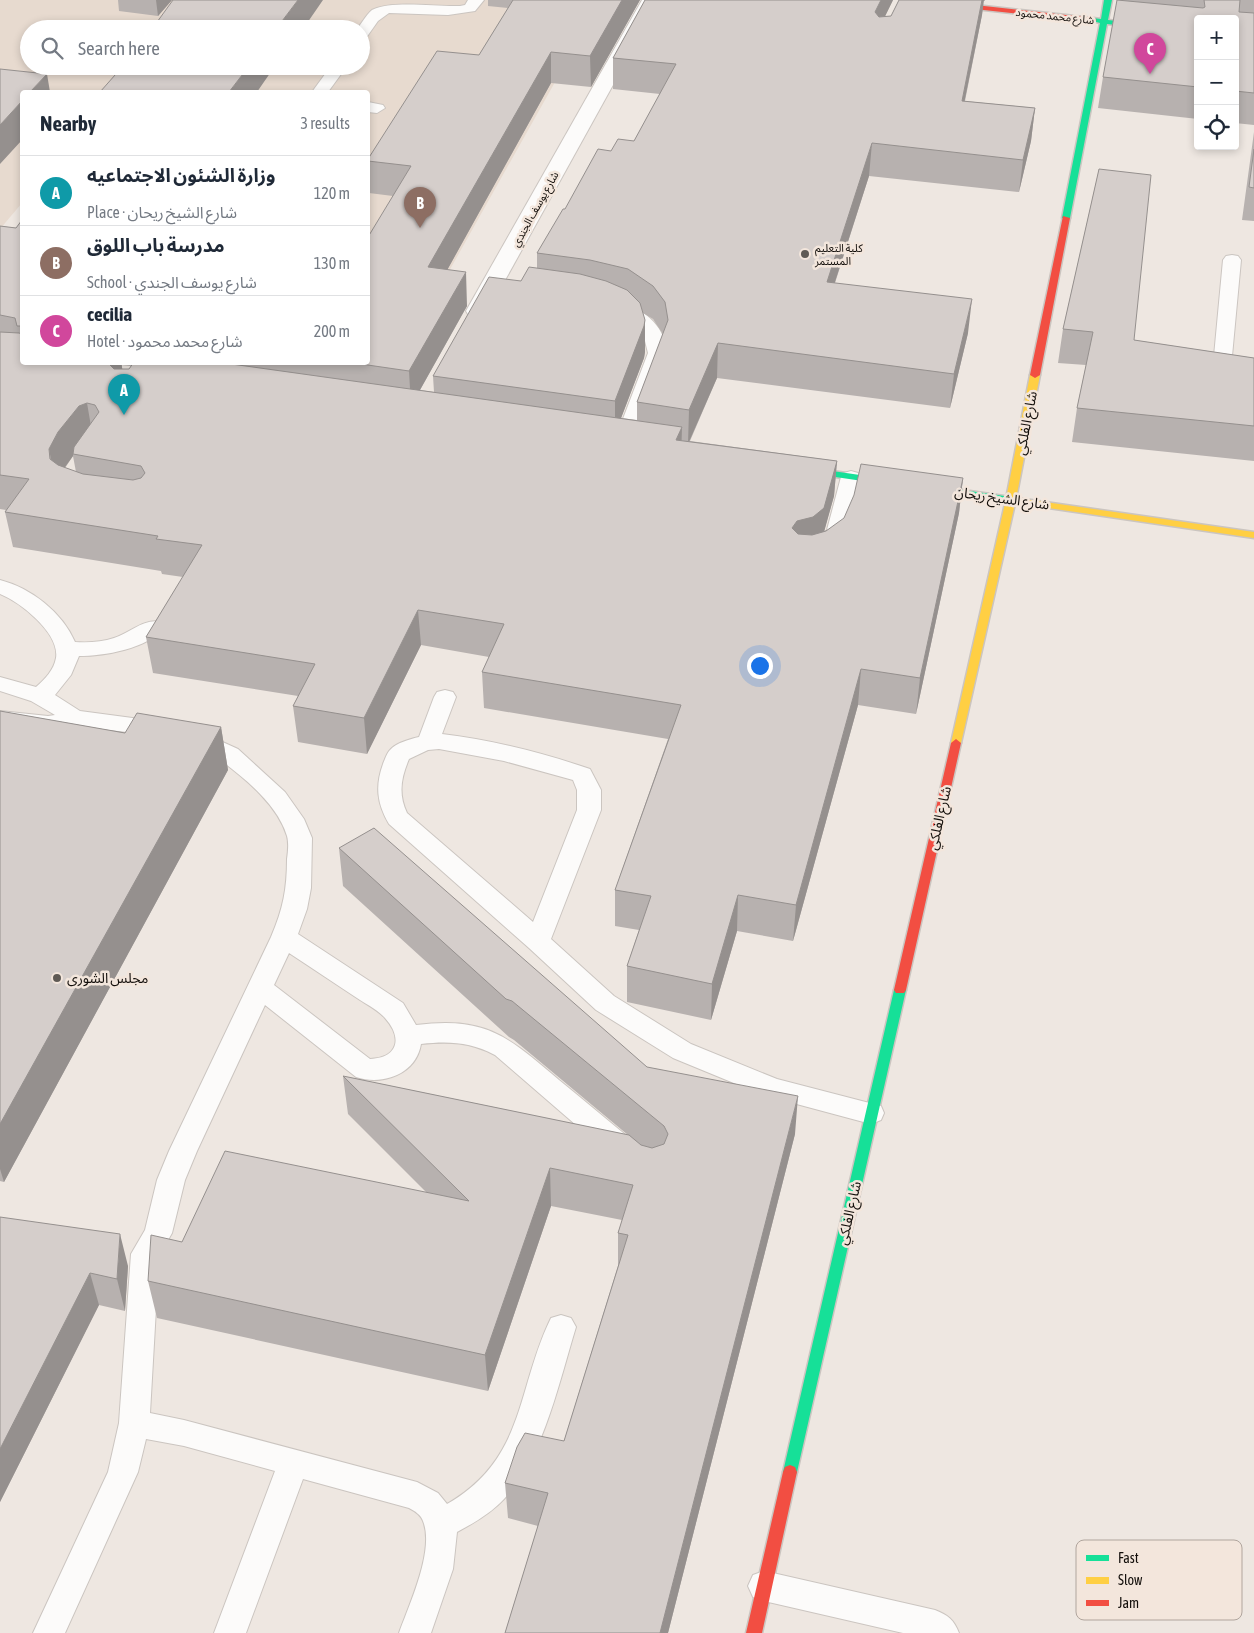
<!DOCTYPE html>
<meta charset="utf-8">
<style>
body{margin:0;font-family:"Asap Condensed","Noto Sans Arabic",sans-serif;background:#f2f2f3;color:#1f2937}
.controls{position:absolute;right:15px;top:15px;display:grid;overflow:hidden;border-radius:5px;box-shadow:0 2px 8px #0003}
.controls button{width:45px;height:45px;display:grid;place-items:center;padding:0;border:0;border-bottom:1px solid #e0e1e3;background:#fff;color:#1f2937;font:25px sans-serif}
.you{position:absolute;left:759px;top:665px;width:18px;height:18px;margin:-12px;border:4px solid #fff;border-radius:50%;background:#1a73e8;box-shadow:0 0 0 8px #1a73e833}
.badge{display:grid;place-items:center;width:32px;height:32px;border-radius:50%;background:#5f5a55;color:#fff;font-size:16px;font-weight:700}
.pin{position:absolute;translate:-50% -41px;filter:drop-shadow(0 1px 2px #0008)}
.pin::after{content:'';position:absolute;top:26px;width:18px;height:15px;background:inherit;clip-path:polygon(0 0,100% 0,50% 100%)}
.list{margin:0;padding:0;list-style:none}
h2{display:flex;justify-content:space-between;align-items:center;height:65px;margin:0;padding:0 20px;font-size:21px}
h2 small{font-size:16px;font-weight:400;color:#747a83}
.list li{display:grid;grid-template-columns:32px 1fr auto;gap:15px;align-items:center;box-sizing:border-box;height:70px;padding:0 20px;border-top:1px solid #e0e1e3}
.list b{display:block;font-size:19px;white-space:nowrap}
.list p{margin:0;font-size:16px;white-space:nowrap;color:#747a83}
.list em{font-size:16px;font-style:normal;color:#747a83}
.icon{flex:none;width:28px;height:28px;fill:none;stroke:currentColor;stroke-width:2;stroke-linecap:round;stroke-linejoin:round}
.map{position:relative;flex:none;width:1254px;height:1633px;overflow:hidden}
.search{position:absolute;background:#fff;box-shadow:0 2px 8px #0003;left:20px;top:20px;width:350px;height:55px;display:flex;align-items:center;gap:12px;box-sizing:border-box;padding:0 18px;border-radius:28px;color:#747a83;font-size:19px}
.panel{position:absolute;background:#fff;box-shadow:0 2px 8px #0003;left:20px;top:90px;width:350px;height:275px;border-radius:5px}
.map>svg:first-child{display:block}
</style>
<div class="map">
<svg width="1254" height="1633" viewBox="0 0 1254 1633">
<rect width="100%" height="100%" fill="#eee7e1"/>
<path fill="#e7dacf" d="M0,0h198l-25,29h-144v37h112l-23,26h-96v111l-22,26z
M224,0h377l-213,380 -20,-18v-270h-220l20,-26h193v-37h-164z"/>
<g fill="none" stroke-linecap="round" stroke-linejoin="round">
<g stroke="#cbc5c0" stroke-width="2">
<path id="lane" d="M468,0h16l-9,11 -27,4 -59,-2 -11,8 -12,17 -5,2v-11h-4c5,-6 9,-14 15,-19 20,-10 64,-3 88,-4l5,-1z
M331,66h16l-19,26h-16z
M368,102l15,3 2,3 -8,5 -9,-1z
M1232,255l6,1 3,4 -9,96 6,10 16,10v13l-26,-11 -14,-22 9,-96 3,-4z
M618,302c23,5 47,23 48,48 1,14 -27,78 -33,95l-3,4h-14l-3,-4 35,-92 -4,-16 -5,-9 -30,-21 3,-4z
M851,471l7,2 3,4 -18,69c-6,9 -10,12 -21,10l-3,-5 4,-6 18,-68 3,-4z
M0,580c31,8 62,32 75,62 13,1 27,0 39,-4 16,-5 30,-20 47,-16l3,5c-15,22 -61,29 -85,29l-8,19 -16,20 25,16 90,12 3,5 -3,5 -8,3 -88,-10 -26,6 -48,-5v-16l48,5 7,-1 -24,-14 -31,-10v-14l36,10c9,-8 18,-17 20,-29 4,-25 -36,-56 -56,-64z
M445,690l8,2 3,5 -14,37c50,6 101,19 148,35l11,21v20l-50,129 63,57 77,48 86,35 104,27 3,7 -3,7 -10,4 -108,-29 -90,-37 -77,-48 -67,-62 -140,-124c-12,-20 -14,-38 -6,-60 2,-5 4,-11 7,-14 6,-7 20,-11 29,-13l15,-40 3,-5zM439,749l65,12 69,19 4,10v20l-44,112 -126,-109c-9,-19 -6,-35 2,-54l19,-9z
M196,730l42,19 47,43 19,27 8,19 -1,50 -4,21 -9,25 105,69 13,22c71,-9 92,12 143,55 25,20 49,41 74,61l4,8 -4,8 -10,3 -10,-3 -118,-102c-25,-13 -46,-14 -74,-11 -5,30 -38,42 -65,33l-91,-72 -68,146 -12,29 -13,53 -13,23 -9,157 34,7 233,62 21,11 9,11c79,-45 69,-115 104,-186l10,-3 10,3 5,9c-17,55 -32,129 -72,172 -13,14 -30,24 -47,33l-4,37 -22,64h-32c10,-28 36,-83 24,-112 -2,-6 -8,-10 -14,-13l-106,-29 -57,154h-32l61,-162 -91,-25 -38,-7 -8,33 -73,161h-32l75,-161 11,-49 12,-169 14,-24 12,-50 12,-29 102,-214c12,-28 16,-48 16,-78 1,-7 2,-16 0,-23 -9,-30 -40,-56 -64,-74 -12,-9 -31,-11 -38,-24l3,-5zM289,953c24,16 47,31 71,47 8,5 19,11 25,18 18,20 13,40 -15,41l-96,-74z
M764,1571l171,39c13,5 19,10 24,23h-56l-139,-32 -11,-4 -5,-11 5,-11z"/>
</g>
<g stroke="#cbc5c0" stroke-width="2">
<path id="street" d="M642,0h18l-172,311 -3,5 -8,1 -8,-1 -3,-5z"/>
</g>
<g stroke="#cbc5c0" stroke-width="3">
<path id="fast" d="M1104,0h8l-4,20 90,10v4l-91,-10 -37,194 -4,2 -4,-2 38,-195 -11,-3 4,-2 8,1z
M798,466l226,33 5,3 -5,3 -229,-34 -2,-2z
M900,985l4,2 2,3 -109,482 -2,5 -5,2 -5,-2 -2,-5 111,-482 2,-3z"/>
</g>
<g stroke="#cbc5c0" stroke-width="3">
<path id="slow" d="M1035,372l5,3 -24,124 -55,244 -5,4 -5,-4 55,-244 24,-124z
M1024,499l230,33v6l-233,-34 -2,-2z"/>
</g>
<g stroke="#cbc5c0" stroke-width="3">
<path id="jam" d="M907,0h23l163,18 4,2 -4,2 -182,-20z
M1063,216l7,2 -30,157 -5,3 -5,-3z
M956,739l5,4 -55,247 -2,3h-8l-2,-3 57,-247z
M790,1465l5,2 2,5 -35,161h-16l37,-161 2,-5z"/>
</g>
<use href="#lane" fill="#fcfbfa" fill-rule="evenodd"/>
<use href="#street" fill="#fcfbfa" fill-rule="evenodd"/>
<use href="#fast" fill="#16e098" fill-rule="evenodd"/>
<use href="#slow" fill="#ffcf43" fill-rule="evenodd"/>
<use href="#jam" fill="#f24e42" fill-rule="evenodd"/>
</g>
<path fill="#b7b1af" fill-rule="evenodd" d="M118,0h54l-14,16 -39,-5z
M488,0h152l-49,87 -40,-4 -104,187 20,36 -47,84 14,2 -1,-16 88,-95 16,-13v-15l28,-44 46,-58 23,-10 26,-47 -47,-5v-31l32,-58h248l-8,16h6l8,-16h86v1h-2l-1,14 -17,86 70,7 -4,33 -12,51 -150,-16 -34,107 133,50 -18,75 -233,-30 -27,63 147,20 -3,35 -10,35 139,-53 -4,35 -43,201 -58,-9 -65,236 -56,-10 -26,89 -84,-18v-36l12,-36 -24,-4v-36l53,-151 -184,-31 -2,-36 7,-15 -68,-12 -54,109 -69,-12 -5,-36 5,-10 -145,-23 -7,-36 37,-60 -21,-3 -1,-3 -148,-24 -8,-35 1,-2 -6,-1v-283l16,2 6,-8v142h346l25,-166 -24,-3 -1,-18v-16l111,-104 29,-47 -20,-2zM643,313l10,6 10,15 -26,68v18l-16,-2 23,-60 1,-6v-32zM122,365l9,1 -2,3h-7zM73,456l3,16 -11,-4z
M1117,0h137v125l-19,-2v-104h-37v100l-100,-11 5,-31z
M1254,132v89l-12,-1z
M1099,169l35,171 120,18v103l-182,-19 5,-34 9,-43 -28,-2 5,-34z
M0,711l125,22 96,-6 7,43 -224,412 -4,-1z
M339,848l308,219 148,67 -127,499h-163l33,-107 -30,-8 -3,-35 59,-42 54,-175v-33l4,-13 -71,-14 -63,185 -331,-73 -9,-37 34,-39 244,-50 -78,-78 -5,-38 285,59 -114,-95 -5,-3 -166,-151z
M0,1217l128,49 -3,45 -26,-6 -99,197z"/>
<path fill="#95908e" d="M156,0h16l-14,16z
M298,0h25l-20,29h-27z
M622,0h18l-49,87 -1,-31z
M881,0h12l-21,43 3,-31z
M982,0h2l-2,15 -24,118 4,-32z
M551,52v31l-121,218 -2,-34z
M249,66h26l-18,26h-28z
M47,74l3,18h-20z
M22,101v39l-22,24v-39z
M1035,108l-4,33 -12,51 4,-32z
M872,143l-3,33 -45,140 3,-34z
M466,272l1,34 -56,100 -2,-35z
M972,299l-4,34 -18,75 4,-34z
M645,320v32l-1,6 -29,76v-33z
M718,343l-1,35 -29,66 1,-34z
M110,362h11l4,21 -16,-19z
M87,403l6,35 -20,16v2l-8,11 -9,17 -7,-35 9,-17 21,-26z
M682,427l-1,34 -5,-21z
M837,461l-3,35 -13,47 -11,9 -18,-24z
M963,478l-4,35 -43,201 4,-36z
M418,610l3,35 -54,109 -3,-36z
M861,669l-3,36 -65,236 3,-36z
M221,727l7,43 -224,412 -4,-13v-45z
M738,895l-1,36 -26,89 1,-36z
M798,1096l-3,38 -127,499h-8z
M550,1168l1,38 -63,185 -3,-36z
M120,1234l8,32 -3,45 -8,-32z
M90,1273l9,32 -99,197v-53z"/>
<path fill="#d5cecb" stroke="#95908e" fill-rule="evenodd" d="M173,0h125l-22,29h-124z
M513,0h109l-32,56 -39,-4 -123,215 38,5 -57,99 -62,-9h21v-125l43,-71 -43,-5v-2l69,-108 42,4z
M645,0h236l-6,12 4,5 12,-1 8,-16h83l-20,101 73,7 -12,52 -151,-17 -45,139 145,17 -18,75 -236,-31 -29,67 -52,-8 31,-82 -3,-18 -12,-16 -25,-17 -38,-9 -53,-7 26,-44h2l33,-60 13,2 7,-12 16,2 42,-77 -63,-6z
M1117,0l86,8 2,-1 -1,-7h36l-1,12 15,1v80l-19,-2v-72h-37v68l-95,-10z
M123,66h126l-20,26h-129z
M0,69l47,5 -17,18h-8v9l-22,24z
M1254,149v39l-5,-1z
M1099,169l52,6 -17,165 120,18v68l-177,-18 16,-76 -30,-3z
M22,220v106h-5l-2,-8 -15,-3v-89l16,2z
M529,267l51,7 26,7 21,9 13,13 5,17 -1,6 -29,75 -182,-25 56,-99 32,4z
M0,332l19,1 3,1v28h88l-1,2 5,5h15l5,-7h83l465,65 -6,13 161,21 -13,47 -11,9 -16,4 -5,7 6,6 14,1 14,-4 18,-13 10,-23 7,-31 102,14 -43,200 -59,-9 -65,236 -58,-10 -26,89 -85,-18 24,-70 -36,-6 66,-185 -199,-33 22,-48 -86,-14 -54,108 -71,-12 22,-42 -169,-27 56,-92 -46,-6 2,-3 -153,-24 24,-33 -29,-4zM87,403l8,2 4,7 -25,35 -1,7 68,12 4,7 -4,5 -8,2 -50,-6 -25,-9 -8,-6 -1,-10 9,-17 21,-26z
M0,711l125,22 12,-20 84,14 -221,397z
M374,828l273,239 151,29 -138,537h-155l43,-140 -43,-10 12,-36 8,-14 39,8 64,-206 -10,-2 15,-48 -83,-17 -65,187 -337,-74 3,-46 31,7 43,-91 244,50 -126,-125 286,59 12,10 11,3 12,-4 4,-10 -4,-8 -152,-125 -6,-2 -167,-151z
M0,1217l120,17 -3,45 -27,-6 -90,176z"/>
<g fill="#5f5a55" stroke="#f3e6dc" stroke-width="2">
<circle cx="805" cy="254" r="5"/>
<circle cx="57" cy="978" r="5"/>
</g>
<g text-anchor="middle" stroke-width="5" stroke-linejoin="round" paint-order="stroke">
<g font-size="11" fill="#120e0a" stroke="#f3e6dc">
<text transform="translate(1055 16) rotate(6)" y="4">شارع محمد محمود</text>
<text transform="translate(535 209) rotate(-61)" y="4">شارع يوسف الجندي</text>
</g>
<g font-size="11" fill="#120e0a" stroke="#f3e6dc" text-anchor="start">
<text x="815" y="252">كلية التعليم<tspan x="815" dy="13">المستمر</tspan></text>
</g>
<g font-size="14" fill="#120e0a" stroke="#f3e6dc">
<text transform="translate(1026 423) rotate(-79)" y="5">شارع الفلكي</text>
<text transform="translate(1002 498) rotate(8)" y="5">شارع الشيخ ريحان</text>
<text transform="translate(939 818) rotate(-77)" y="5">شارع الفلكي</text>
<text transform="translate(849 1213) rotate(-77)" y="5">شارع الفلكي</text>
</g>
<g font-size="14" fill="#120e0a" stroke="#f3e6dc" text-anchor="start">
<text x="67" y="983">مجلس الشورى</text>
</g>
</g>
<rect x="1076" y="1540" width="166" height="80" rx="8" fill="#f3e6dc" stroke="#b0a59d" stroke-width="1"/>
<rect x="1086" y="1555" width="23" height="6" fill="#16e098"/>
<rect x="1086" y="1577" width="23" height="7" fill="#ffcf43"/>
<rect x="1086" y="1600" width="23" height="6" fill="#f24e42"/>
<g font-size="14" fill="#120e0a">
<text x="1118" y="1563">Fast</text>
<text x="1118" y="1585">Slow</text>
<text x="1118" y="1608">Jam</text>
</g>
</svg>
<div class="controls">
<button>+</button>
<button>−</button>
<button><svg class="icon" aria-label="locate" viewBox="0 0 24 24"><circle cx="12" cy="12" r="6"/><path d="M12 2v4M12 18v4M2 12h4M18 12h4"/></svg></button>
</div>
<div class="you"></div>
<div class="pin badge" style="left:124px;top:415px;background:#0f9aa8">A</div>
<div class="pin badge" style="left:420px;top:228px;background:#8d6e63">B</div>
<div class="pin badge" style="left:1150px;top:74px;background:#d1479c">C</div>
<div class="search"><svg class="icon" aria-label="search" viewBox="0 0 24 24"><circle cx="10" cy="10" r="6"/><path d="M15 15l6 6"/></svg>Search here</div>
<section class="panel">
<h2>Nearby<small>3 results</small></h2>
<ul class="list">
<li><span class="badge" style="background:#0f9aa8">A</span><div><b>وزارة الشئون الاجتماعيه</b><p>Place · شارع الشيخ ريحان</p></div><em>120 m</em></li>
<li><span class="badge" style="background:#8d6e63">B</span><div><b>مدرسة باب اللوق</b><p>School · شارع يوسف الجندي</p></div><em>130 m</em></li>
<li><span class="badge" style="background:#d1479c">C</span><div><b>cecilia</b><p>Hotel · شارع محمد محمود</p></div><em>200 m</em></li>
</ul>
</section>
</div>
